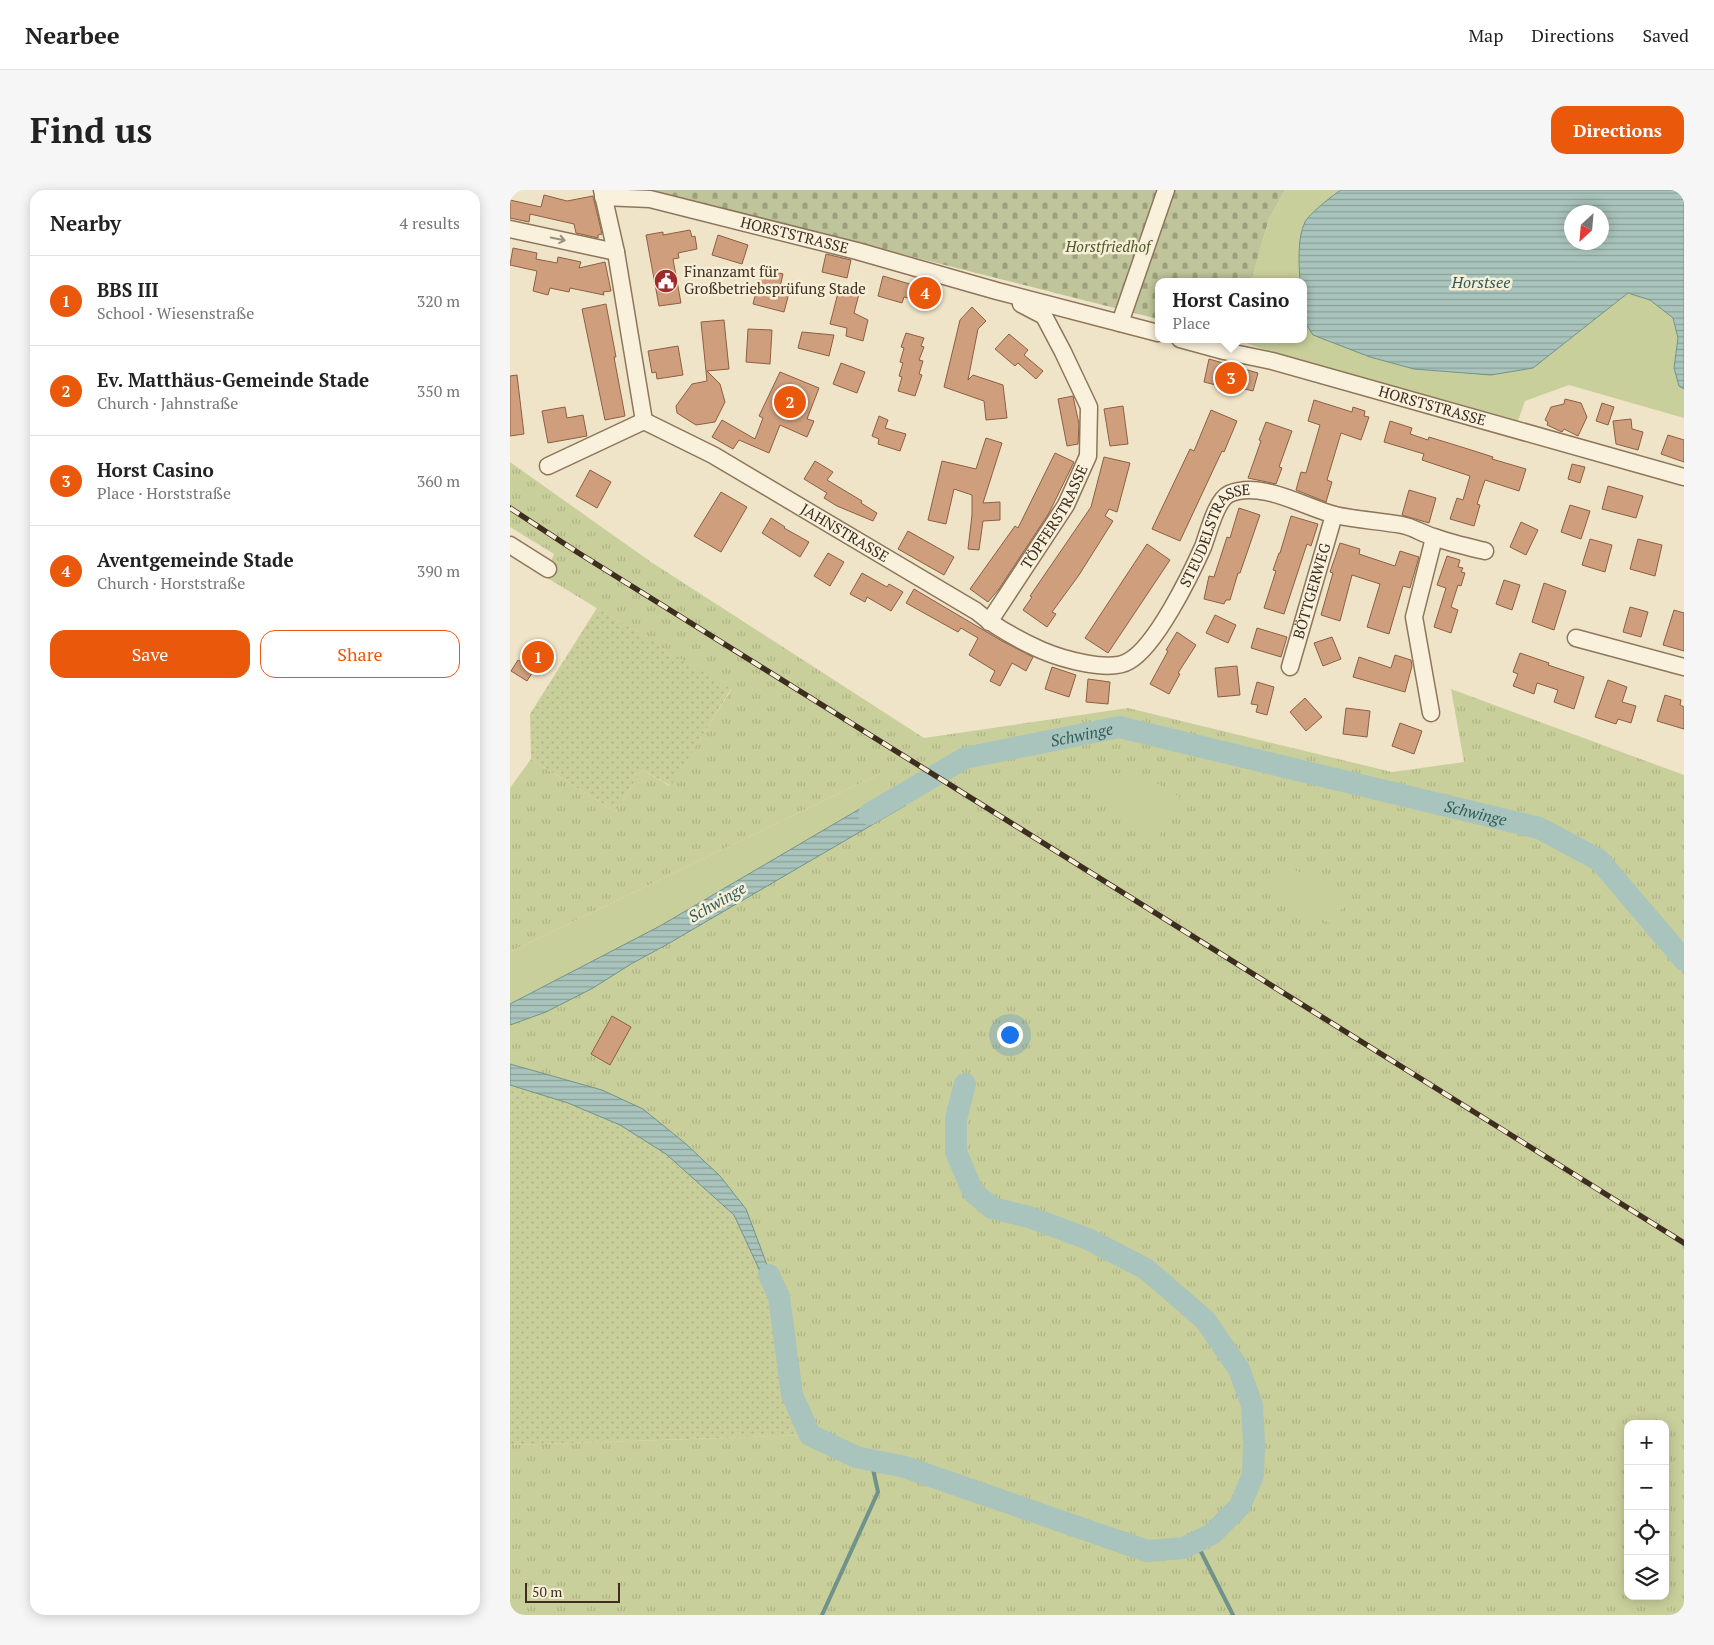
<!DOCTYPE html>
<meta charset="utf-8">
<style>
body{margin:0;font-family:"PT Serif",serif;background:#f6f6f6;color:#222}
.controls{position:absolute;right:15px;bottom:15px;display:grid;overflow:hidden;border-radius:10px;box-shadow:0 2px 12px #0003}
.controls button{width:45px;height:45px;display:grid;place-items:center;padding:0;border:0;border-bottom:1px solid #e0e0e0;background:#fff;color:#222;font:25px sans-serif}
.compass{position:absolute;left:1054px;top:15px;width:45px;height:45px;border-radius:50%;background:#fff;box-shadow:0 2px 12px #0003;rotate:206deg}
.scale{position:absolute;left:15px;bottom:12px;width:95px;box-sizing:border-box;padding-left:5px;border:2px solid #3d2e20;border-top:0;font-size:14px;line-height:18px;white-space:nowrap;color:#3d2e20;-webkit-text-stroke:4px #f7eed8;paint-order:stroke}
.you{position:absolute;left:499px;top:844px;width:18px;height:18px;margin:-12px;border:4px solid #fff;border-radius:50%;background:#1a73e8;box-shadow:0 0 0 8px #1a73e833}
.badge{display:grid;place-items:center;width:32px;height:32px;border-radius:50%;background:#ea580c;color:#fff;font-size:16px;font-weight:700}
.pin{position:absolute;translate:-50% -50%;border:2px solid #fff;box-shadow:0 1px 5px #0006}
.popup{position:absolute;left:645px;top:88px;width:152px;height:65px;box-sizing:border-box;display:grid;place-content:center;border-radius:10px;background:#fff;filter:drop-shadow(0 1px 4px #0005);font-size:16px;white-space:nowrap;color:#767676}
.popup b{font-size:19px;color:#222}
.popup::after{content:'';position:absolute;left:50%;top:100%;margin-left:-10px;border:10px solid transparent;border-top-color:#fff}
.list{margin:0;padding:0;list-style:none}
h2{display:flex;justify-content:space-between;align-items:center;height:65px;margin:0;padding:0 20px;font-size:21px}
h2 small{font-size:16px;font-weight:400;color:#767676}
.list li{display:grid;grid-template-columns:32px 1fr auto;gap:15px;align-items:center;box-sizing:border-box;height:90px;padding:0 20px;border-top:1px solid #e0e0e0}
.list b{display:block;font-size:19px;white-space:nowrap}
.list p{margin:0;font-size:16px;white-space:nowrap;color:#767676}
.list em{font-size:16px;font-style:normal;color:#767676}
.actions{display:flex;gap:10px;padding:15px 20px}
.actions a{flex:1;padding:11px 0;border:1px solid #ea580c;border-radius:15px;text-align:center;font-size:18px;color:#ea580c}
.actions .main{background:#ea580c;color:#fff}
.icon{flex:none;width:28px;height:28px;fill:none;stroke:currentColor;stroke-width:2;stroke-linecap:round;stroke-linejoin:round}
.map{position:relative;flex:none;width:1174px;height:1425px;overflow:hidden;border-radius:15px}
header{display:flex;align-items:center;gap:30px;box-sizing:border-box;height:70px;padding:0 25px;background:#fff;border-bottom:1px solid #e0e0e0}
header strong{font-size:24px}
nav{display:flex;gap:28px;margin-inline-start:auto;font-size:18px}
.intro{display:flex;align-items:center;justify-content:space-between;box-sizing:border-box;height:120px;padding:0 30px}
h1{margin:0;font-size:35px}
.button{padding:12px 22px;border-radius:15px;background:#ea580c;color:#fff;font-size:18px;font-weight:700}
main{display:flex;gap:30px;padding:0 30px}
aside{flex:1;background:#fff;border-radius:15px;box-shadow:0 2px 12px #0003}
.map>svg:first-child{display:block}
</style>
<header>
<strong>Nearbee</strong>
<nav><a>Map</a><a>Directions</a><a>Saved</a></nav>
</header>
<div class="intro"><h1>Find us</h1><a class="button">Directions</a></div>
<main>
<aside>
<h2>Nearby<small>4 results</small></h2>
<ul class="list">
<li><span class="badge">1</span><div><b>BBS III</b><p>School · Wiesenstraße</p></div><em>320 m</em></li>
<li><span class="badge">2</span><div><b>Ev. Matthäus-Gemeinde Stade</b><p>Church · Jahnstraße</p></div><em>350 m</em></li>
<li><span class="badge">3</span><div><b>Horst Casino</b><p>Place · Horststraße</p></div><em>360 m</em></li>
<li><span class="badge">4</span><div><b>Aventgemeinde Stade</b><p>Church · Horststraße</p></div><em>390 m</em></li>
</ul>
<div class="actions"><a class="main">Save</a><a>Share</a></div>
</aside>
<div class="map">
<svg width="1174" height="1425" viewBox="0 0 1174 1425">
<defs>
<pattern id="grass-tufts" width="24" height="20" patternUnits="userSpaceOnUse" patternTransform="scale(1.25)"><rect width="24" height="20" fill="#c9cf9b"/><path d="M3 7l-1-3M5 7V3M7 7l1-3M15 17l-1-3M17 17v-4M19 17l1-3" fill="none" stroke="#aeb285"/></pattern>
<pattern id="cemetery-stones" width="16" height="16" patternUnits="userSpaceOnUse" patternTransform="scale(1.25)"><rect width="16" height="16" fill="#bfc49a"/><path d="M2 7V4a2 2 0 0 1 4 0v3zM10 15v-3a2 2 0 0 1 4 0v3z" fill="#9ca07d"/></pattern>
<pattern id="garden-dots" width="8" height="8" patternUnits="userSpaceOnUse" patternTransform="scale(1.25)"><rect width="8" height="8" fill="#c9cf9b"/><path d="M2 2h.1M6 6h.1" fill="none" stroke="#aeb285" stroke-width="1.8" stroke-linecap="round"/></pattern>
<pattern id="water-rules" width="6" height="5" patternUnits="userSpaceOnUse" patternTransform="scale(1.25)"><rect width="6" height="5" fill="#a9c4bc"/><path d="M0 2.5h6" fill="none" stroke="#8ba098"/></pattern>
</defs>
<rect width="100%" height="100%" fill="#f0e4c8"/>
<path fill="url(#grass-tufts)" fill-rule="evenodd" d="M0,272l141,100 273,176 204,-30 264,64 72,-10 -13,-73 233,86v840h-1174v-170l300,-10 -18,-40 -13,-98 -33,-88 -26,-33 -118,-86 -92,-26v-39l36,-13 47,-24 38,-24 35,-19 239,-140 -10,-7 -13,-29 -3,5 -369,178v-164l21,-29 85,53 26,-42 28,16 61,-96 -187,-114 10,-22 -44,-27zM1118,1234h37v172h-37z"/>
<path fill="url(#cemetery-stones)" d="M102,0h673l-16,29 -18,63h-93v37l-506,-128z"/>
<path fill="#c9cf9b" d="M775,0h56l-8,5 -34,55 1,32h-49l18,-63z
M1118,103l22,7 23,18 5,20 -4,30 5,18 5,3v29l-115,-33 -44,16 -7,20 -244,-68 -39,-14h69v-21l9,17 57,22 44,12 77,6 42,-7z
M372,578l10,22 -232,136 -150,78v-52l369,-178z
M617,583l24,7 29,17 -22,41 -42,-24 -28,-22v-10l22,-8z
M773,674l65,33 -15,28 -64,-33z"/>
<path fill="url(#garden-dots)" d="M87,418l134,81 -60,97 -29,-16 -26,42 -85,-53 -1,-45z
M0,895l58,18 52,22 46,29 68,61 38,82 20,98 18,40 -300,10z"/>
<path fill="url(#water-rules)" stroke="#6f938a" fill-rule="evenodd" d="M831,0h343v199l-5,-3 -5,-18 4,-30 -5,-20 -23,-18 -22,-7 -95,75 -42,7 -77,-6 -44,-12 -57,-22 -9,-14v-39h-4c-1,-18 -3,-44 5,-60 4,-8 28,-27 36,-32zM1062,22h30v30h-30z
M382,600l3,8 11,7 -240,140 -35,19 -38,24 -47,24 -36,13v-21l150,-78z
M0,874l92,26 41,19 43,35 34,32 26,33 33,88 13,98 -20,-98 -38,-82 -68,-61 -46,-29 -52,-22 -58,-18z"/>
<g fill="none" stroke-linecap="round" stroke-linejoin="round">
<path stroke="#6f938a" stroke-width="4" d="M686,1352l37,73
M312,1425l56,-123 -7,-32"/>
<g stroke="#a9c4bc" stroke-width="22">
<path id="s1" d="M359,624l96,-56 154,-31 420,101 60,32 85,100"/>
<path d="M259,1085l10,22 13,98 18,40 46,22 49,10 242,84 37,-3 28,-14 28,-28 13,-31 1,-32 -2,-38 -13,-36 -34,-49 -59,-51 -58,-30 -59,-22 -37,-9 -19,-16 -17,-40v-33l9,-35"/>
</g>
</g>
<path fill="#cf9f7d" stroke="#8d5f41" d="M34,5l23,6 26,-5 9,38 -4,1v3l-22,-5 -2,-9 -44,-10 -1,8 -19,-4v-18l31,7z
M180,40l2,7 3,-1 2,13 -19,4 1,5 -6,1 8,44 -22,3 -13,-71 17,-3v3z
M208,45l30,10 -6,19 -30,-9z
M3,58l24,5 -1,6 21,4 1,-6 23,5 -2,6 26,-6 6,29 -8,1 1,3 -34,-7 -1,4 -19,-4 -2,7 -15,-4 4,-20 -27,-6z
M316,64l25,6 -4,18 -25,-6z
M252,78l21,6 -3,13 10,2 -6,23 -31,-8z
M373,86l30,9v-3l23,6 -4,15 -28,-6 -2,6 -24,-7z
M330,95l20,5 -6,23 14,7 -5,21 -17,-5 1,-8 -17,-4z
M96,114l10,53h-2l11,59 -20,4 -23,-111z
M462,117l14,14 -8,8 -10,51 5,-5 30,10 4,33 -21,2 -2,-19 -40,-14 16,-67z
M214,130l5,49 -22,2 13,13 5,18 -10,20 -19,3 -19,-12 -1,-7 16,-22 15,-3 -6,-59z
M238,139l24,1 -2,34 -24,-2z
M292,142l32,3 -5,21 -31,-8z
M396,143l18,5 -3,8 3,1 -5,13 4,1 -4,13 3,1 -7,21 -17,-5 4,-14 -3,-1 4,-13 -3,-1 4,-14 -3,-1z
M499,144l19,16 -4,5 19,16 -7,8 -18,-16 -3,3 -20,-17z
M168,156l5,29 -26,4 -1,-7 -4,1 -4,-22z
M699,169l49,14 -5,18 -12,-3 -9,1 -28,-7z
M331,173l24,9 -8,21 -24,-9z
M270,182l39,16 -12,31 7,2 -7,16 -27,-12 -11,28 -30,-13 -6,9 -21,-12 10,-17 33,19 8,-21 -4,-2z
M7,185l7,59 -14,2v-60z
M563,206l6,28 -1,20 -11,2 -9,-47z
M1055,209l16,4 6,14 -9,19 -14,-7 -2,3 -15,-7 1,-3 -3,-2 6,-13 13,-3z
M804,210l38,12 1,-5 12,4 -1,5 5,1 -8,23 -20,-7 -14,47 5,2 -6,20 -30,-12 5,-18 5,1 14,-48 -12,-4z
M1092,213l12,4 -6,18 -12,-4z
M613,216l5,38 -18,2 -6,-37z
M55,217l2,11 16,-3 4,21 -39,7 -6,-32z
M701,220l26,11 -13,31 -2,-1 -42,90 -28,-12 38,-80 4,2z
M369,226l9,4 -3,8 21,6 -6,17 -22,-7 1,-5 -7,-3z
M1121,229l1,10 11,3 -5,18 -22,-6 -3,-23z
M880,231l22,7 -2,6 18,6 1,-3 39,12 25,8 -1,2 34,10 -7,22 -34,-11 -8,24 3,1 -6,21 -24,-7 7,-21 6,2 7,-24 -48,-16 2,-6 -40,-12z
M756,232l26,9 -13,36 3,1 -6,16 -28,-6 13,-37 -2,-1z
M1158,245l16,5v22l-23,-8z
M476,248l16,5 -19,60 17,-1v18l-17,1 -4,29 -11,-1 4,-34v-20l-18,-6 -8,35 -18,-4 14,-59 34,8z
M545,263l19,9 -25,51 -50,76 -11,13 -18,-13 45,-63 3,2z
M594,267l26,6 -13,49 -8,-3 -4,7 8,5 -34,54 -27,37 4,2 -9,13 -24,-17 9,-13 -2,-1 61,-89z
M305,271l18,11 -6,8 35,21 -1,2 16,10 -4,8 -36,-15 -13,-8 3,-5 -23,-14z
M1062,274l13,3 -5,16 -12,-4z
M80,280l21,12 -14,26 -21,-12z
M1098,296l35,10 -7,22 -34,-9z
M899,300l27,8 -7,25 -27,-8z
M211,302l26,15 -26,45 -27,-16z
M1060,315l20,6 -9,28 -20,-7z
M729,318l21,7 -20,58h-2l-8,27h-4l-2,4 -20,-5 5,-23 5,1 13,-40 3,1z
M781,326l27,8 -7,22 -4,-2 -23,70 -20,-6 12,-37 -3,-1 6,-17h1z
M261,328l14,9 -1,1 25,14 -9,15 -38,-24z
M1011,332l17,8 -12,25 -16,-8z
M398,341l46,26 -10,18 -46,-26z
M1080,349l22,6 -7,27 -23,-7z
M1128,349l24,6 -7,31 -25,-7z
M830,353l20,6 -1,5 36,12 5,-15 19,6 -9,31 -7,-2 -14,48 -22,-7 13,-43 -28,-9 -12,46 -19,-6 12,-42 -3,-1z
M637,354l23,16 -62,93 -23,-15z
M318,363l16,9 -14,24 -16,-10z
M937,366l13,4 -2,7 5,1 -2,4 4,1 -4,13 -3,-1 -7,22 7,3 -7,23 -17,-6 12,-39 -9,-3z
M352,383l25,14 2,-3 14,8 -12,19 -24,-14 -2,5 -15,-8z
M994,390l16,5 -8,25 -16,-6z
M1034,393l22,8 -12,39 -22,-8z
M404,399l88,52 31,16 -7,14 -14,-8 -12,23 -10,-5 5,-10 -26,-16 9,-17 -17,-10 -3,4 -52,-29z
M1120,417l18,5 -7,25 -18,-5z
M1164,420l10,3v38l-21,-6z
M705,425l21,10 -8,18 -22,-10z
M747,438l30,9 -6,20 -30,-9z
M667,442l19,13 -18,28 2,1 -11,20 -19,-10 18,-33 -2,-1z
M822,447l9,22 -18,7 -9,-23z
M1010,463l29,10 -1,2 36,12 -10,32 -20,-7 4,-12 -21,-7 -3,11 -21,-8 5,-12 -5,-2z
M885,465l16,5 1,6 -7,26 -52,-15 6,-20 32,11z
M8,470l16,10 -7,11 -16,-10z
M727,476l3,29 -22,2 -3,-29z
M542,477l24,8 -7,22 -24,-8z
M578,489l22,3 -2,22 -22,-2z
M1098,490l19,7 -5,15 14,4 -5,17 -13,-4 -2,5 -21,-7z
M747,492l17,5 -7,28 -11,-3 2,-7 -7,-1z
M1155,505l16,5 -1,5 4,2v22l-27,-8z
M795,508l17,19 -16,14 -16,-19z
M836,518l24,3 -3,26 -24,-3z
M890,533l22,8 -8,23 -22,-8z
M102,826l19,11 -21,38 -19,-11z"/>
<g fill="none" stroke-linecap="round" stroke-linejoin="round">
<g stroke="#8d765c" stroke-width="19">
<g id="minor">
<path d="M92,0l14,62 28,169"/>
<path id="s2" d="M93,7l47,2 207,52 140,40 161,42"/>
<path d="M0,39l106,23"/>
<path d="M610,133l46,-133"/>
<path id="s3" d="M670,149l44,12 48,10 412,116"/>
<path id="s4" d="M134,231l69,34 263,156c19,16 43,29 65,39 21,9 69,23 88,11 27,-15 61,-85 74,-114 5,-13 13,-47 26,-53 32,-14 75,13 106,21 22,5 45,6 67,10 11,2 21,9 32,12 16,6 34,10 51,14"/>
<path d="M38,276l96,-45"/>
<path d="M0,355l38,24"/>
<path id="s5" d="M479,432l77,-117 22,-49 1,-49 -26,-55 -19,-36 -23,-12"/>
<path d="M1066,448l108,29"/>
<path id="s6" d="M780,477l44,-152"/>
<path d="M921,523l-17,-96 20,-79"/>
</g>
</g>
<use href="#minor" stroke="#faf1dc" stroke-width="16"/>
<g stroke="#3d2e20" stroke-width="5.5">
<path id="rail" d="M0,318l67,44 1107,691"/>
</g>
<use href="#rail" stroke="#f7eed8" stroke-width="4" stroke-dasharray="11" stroke-linecap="butt"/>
</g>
<defs><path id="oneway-shaft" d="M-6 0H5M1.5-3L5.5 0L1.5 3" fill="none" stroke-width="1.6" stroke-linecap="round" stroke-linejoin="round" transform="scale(1.25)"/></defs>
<use stroke="#9c907e" href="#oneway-shaft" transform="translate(48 49) rotate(12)"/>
<defs>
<g id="civic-disc" transform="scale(1.25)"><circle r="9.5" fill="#9e2a2b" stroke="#f7eed8"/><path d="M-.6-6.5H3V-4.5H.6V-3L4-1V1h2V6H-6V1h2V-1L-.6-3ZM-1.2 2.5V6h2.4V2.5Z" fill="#fff"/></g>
</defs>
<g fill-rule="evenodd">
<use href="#civic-disc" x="156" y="91"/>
</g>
<g text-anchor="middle" stroke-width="5" stroke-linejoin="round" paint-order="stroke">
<g font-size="15" fill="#3d2e20" stroke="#f7eed8">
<text dy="5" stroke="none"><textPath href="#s2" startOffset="196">HORSTSTRASSE</textPath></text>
<text dy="5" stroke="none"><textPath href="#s3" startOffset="261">HORSTSTRASSE</textPath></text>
<text dy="5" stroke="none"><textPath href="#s5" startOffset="124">TÖPFERSTRASSE</textPath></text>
<text dy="5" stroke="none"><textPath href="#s4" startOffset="230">JAHNSTRASSE</textPath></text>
<text dy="5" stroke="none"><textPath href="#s4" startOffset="706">STEUDELSTRASSE</textPath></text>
<text dy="5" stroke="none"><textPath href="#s6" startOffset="79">BÖTTGERWEG</textPath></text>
</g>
<g font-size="15" font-style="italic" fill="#4d5a26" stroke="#f7eed8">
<text x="598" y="62">Horstfriedhof</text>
</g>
<g font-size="15" fill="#3d2e20" stroke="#f7eed8" text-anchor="start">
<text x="174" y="87">Finanzamt für<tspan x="174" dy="17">Großbetriebsprüfung Stade</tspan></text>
</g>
<g font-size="16" font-style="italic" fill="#2f5d5a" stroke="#f7eed8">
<text x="971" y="98">Horstsee</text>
<text dy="6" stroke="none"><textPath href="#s1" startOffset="230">Schwinge</textPath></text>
<text dy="6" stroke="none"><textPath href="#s1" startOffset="635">Schwinge</textPath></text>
<text transform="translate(207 712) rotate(-30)" y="6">Schwinge</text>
</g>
</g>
</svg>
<div class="controls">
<button>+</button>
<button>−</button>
<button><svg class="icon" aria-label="locate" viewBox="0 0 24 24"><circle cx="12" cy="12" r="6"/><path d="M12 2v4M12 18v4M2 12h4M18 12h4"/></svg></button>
<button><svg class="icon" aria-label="layers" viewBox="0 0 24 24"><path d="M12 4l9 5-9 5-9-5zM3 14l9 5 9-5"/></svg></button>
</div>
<svg class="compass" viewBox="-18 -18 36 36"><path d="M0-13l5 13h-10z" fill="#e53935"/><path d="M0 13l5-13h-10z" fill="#767676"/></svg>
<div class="scale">50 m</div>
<div class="you"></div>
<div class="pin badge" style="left:28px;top:467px">1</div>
<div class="pin badge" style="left:280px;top:212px">2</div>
<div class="pin badge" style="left:721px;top:188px">3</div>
<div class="popup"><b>Horst Casino</b>Place</div>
<div class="pin badge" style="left:415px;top:103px">4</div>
</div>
</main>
